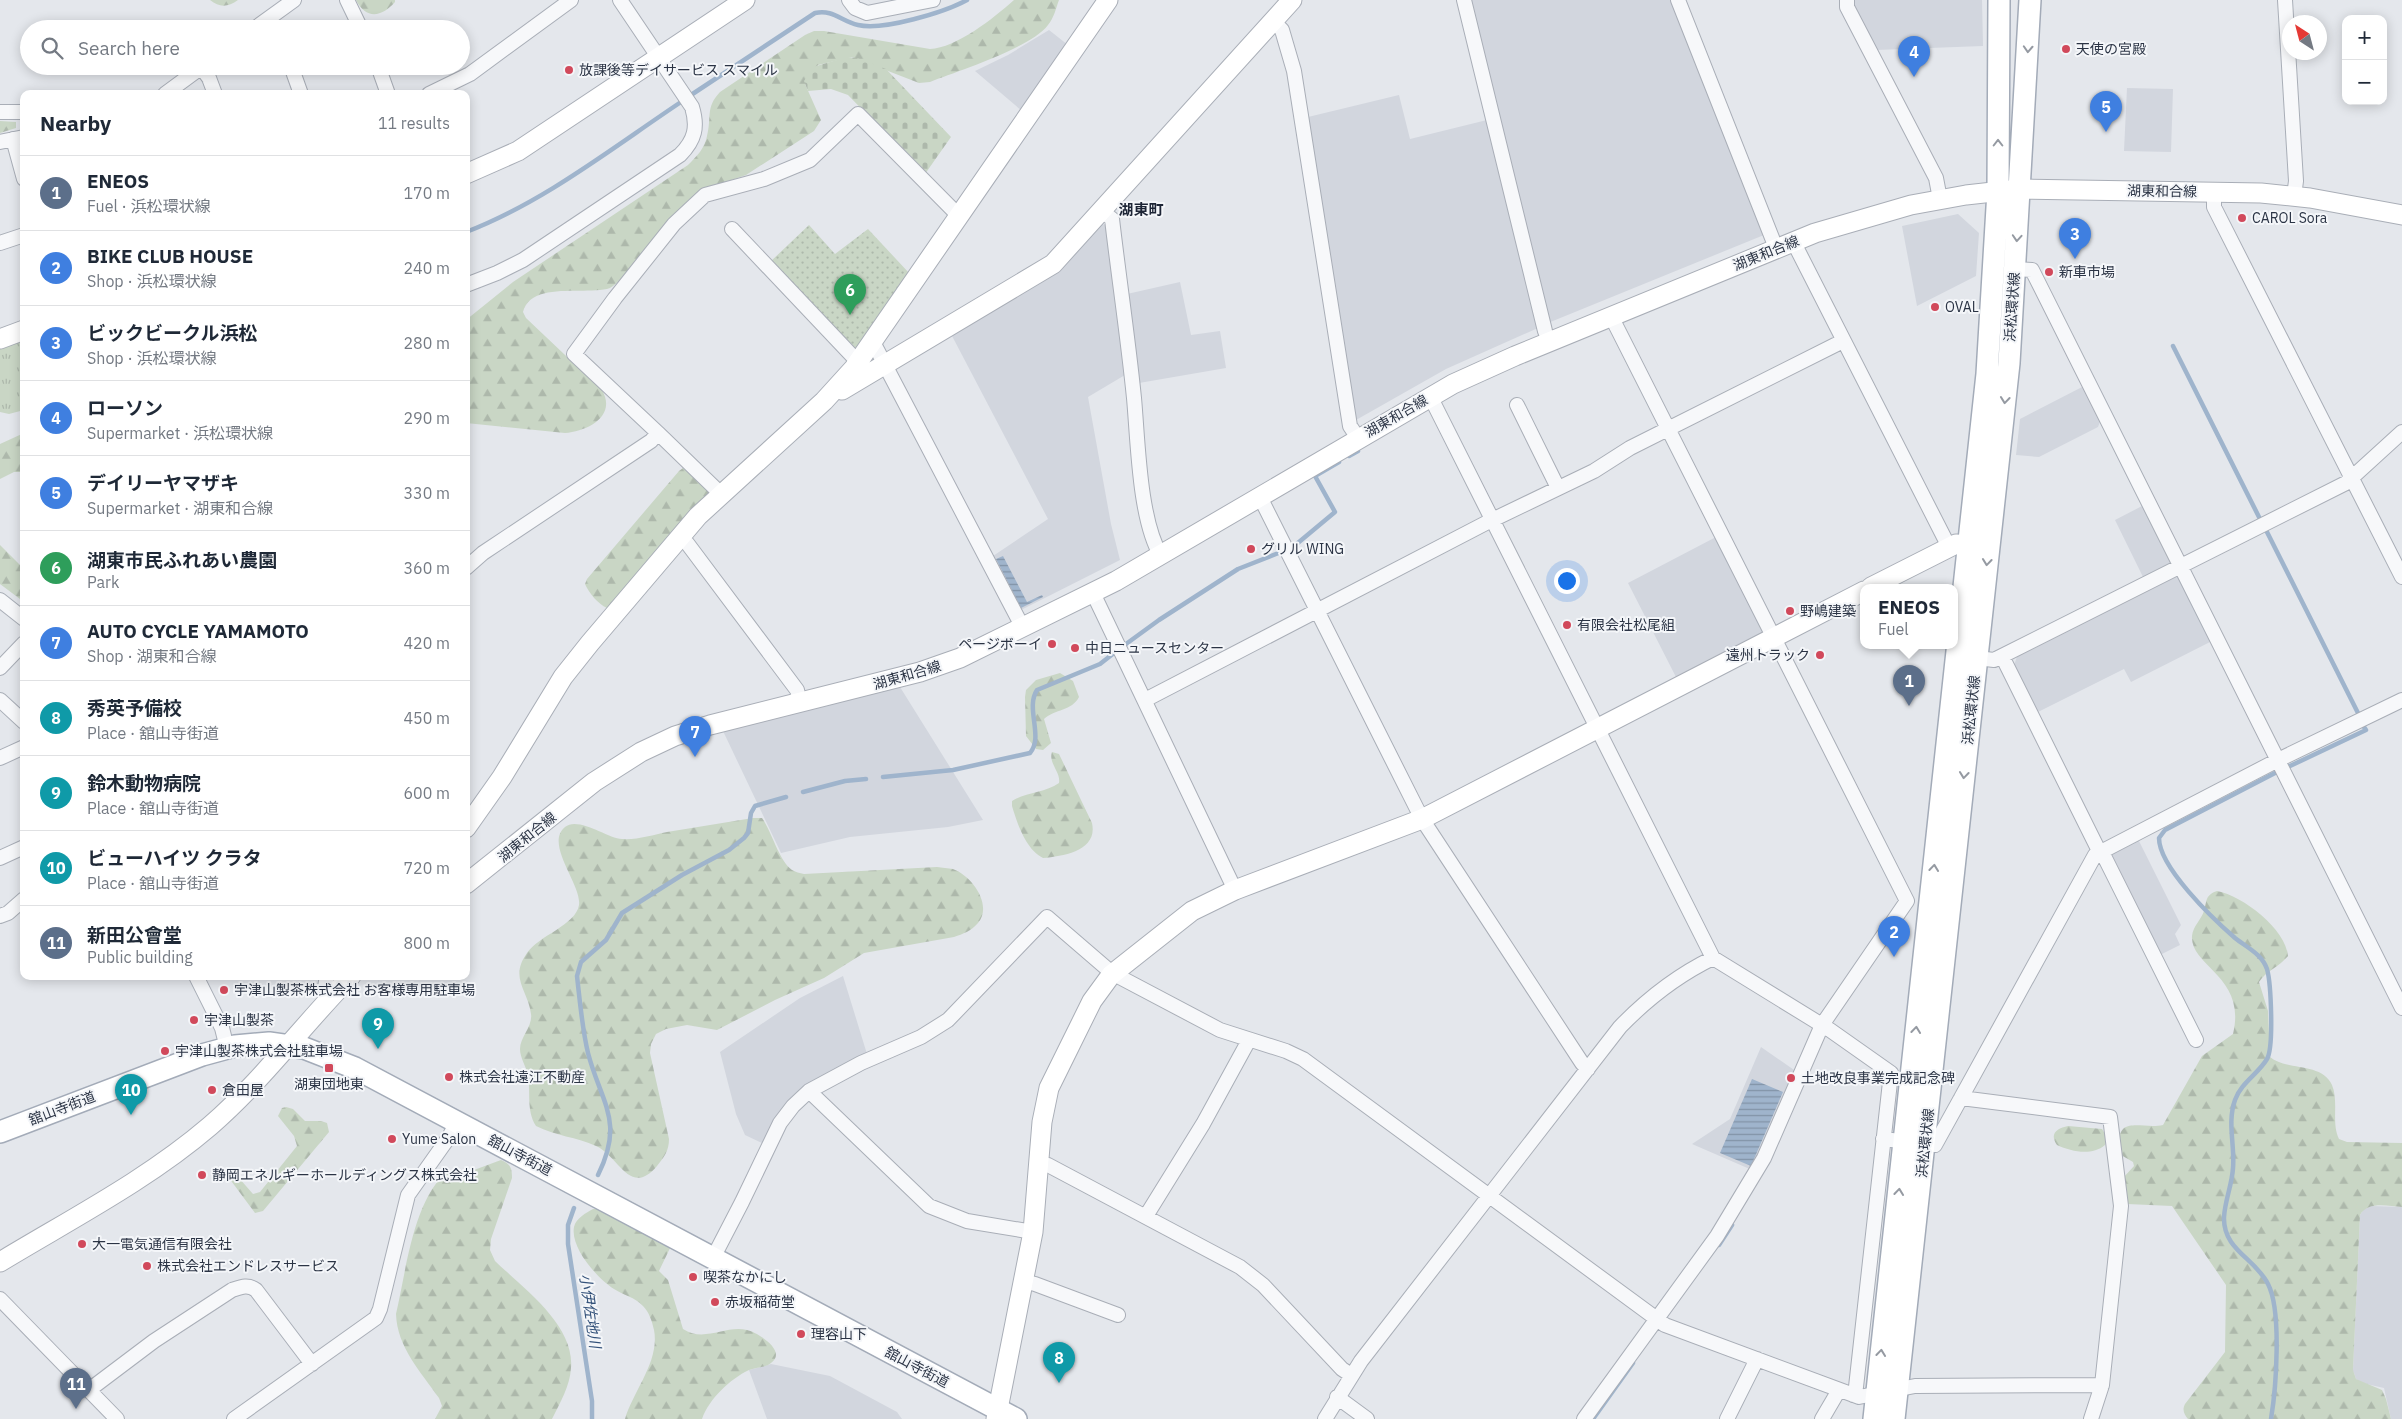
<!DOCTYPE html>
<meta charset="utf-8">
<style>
body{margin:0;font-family:"IBM Plex Sans","Noto Sans JP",sans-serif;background:#f2f2f3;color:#1f2937}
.controls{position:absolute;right:15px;top:15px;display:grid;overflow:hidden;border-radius:10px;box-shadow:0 2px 12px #0003}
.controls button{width:45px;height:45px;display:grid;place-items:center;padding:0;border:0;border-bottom:1px solid #e0e1e3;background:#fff;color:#1f2937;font:25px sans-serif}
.compass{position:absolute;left:2282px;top:15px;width:45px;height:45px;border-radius:50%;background:#fff;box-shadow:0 2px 12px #0003;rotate:324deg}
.you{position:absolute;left:1566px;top:580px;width:18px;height:18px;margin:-12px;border:4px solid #fff;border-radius:50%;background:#1a73e8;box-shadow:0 0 0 8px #1a73e833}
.badge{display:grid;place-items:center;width:32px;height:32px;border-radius:50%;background:#7c3aed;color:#fff;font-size:16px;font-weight:700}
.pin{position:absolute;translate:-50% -41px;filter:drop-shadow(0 1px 2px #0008)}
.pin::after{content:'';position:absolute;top:26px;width:18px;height:15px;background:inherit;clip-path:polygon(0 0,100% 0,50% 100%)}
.popup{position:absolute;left:1860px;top:584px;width:98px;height:65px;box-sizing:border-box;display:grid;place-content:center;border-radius:10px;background:#fff;filter:drop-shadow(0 1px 4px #0005);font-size:16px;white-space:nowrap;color:#747a83}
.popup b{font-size:19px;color:#1f2937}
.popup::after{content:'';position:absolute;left:50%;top:100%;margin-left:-10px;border:10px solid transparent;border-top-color:#fff}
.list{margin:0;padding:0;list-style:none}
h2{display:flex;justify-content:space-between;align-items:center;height:65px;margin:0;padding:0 20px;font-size:21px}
h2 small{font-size:16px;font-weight:400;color:#747a83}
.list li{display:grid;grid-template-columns:32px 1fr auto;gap:15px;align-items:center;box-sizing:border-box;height:75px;padding:0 20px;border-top:1px solid #e0e1e3}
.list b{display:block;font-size:19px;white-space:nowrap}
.list p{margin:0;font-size:16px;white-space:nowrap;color:#747a83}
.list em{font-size:16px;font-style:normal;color:#747a83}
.icon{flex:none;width:28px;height:28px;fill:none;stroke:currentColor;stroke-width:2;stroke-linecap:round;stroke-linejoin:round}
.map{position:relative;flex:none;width:2402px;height:1419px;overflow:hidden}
.search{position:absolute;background:#fff;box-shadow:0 2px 12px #0003;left:20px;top:20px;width:450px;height:55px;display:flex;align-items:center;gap:12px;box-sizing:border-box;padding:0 18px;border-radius:28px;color:#747a83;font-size:19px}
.panel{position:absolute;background:#fff;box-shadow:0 2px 12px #0003;left:20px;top:90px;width:450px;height:890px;border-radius:10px}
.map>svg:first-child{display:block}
</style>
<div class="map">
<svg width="2402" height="1419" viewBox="0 0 2402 1419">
<defs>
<pattern id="grass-dots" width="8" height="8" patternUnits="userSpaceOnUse" patternTransform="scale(1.25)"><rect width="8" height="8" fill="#c9d6c5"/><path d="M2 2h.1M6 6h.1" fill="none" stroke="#adb8ab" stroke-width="1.8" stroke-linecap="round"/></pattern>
<pattern id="forest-firs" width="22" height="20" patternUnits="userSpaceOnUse" patternTransform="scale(1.25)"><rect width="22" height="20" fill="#c9d6c5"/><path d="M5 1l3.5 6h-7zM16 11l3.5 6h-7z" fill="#adb8ab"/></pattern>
<pattern id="cemetery-stones" width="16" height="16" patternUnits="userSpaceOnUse" patternTransform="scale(1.25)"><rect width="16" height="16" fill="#c9d6c5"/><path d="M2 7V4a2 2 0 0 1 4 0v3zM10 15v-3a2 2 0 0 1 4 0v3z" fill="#adb8ab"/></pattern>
<pattern id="park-tufts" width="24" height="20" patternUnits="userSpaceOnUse" patternTransform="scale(1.25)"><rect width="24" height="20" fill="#c9d6c5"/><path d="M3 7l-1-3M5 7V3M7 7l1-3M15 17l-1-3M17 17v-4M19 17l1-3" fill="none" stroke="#adb8ab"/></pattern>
<pattern id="water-rules" width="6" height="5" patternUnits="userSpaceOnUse" patternTransform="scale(1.25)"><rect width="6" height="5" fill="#9fb4cc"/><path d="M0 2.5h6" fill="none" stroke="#8293a7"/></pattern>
</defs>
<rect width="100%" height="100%" fill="#e4e7ec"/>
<path fill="#d2d6de" d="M1469,0h202l93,235 -216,88z
M1853,0h129l1,46 -107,4 -23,-45z
M1049,30l19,15 -46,66 -47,-40 33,-16z
M2127,88l46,1 -2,63 -47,-1z
M1399,95l11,44 77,-19 51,208 -92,41 -90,51 -48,-303z
M1958,214l21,19 -3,43 -59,30 -15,-80z
M1101,224l5,1 19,150 -37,22 23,127 9,36 -99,50 -28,-54 55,-37 -97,-185z
M1180,282l11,53 29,-4 6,37 -87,15 -12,-89z
M2084,386l17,33 -3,8 -59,30 -23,-2 4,-36z
M2144,505l28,57 -1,4 -27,13 -29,-59z
M1716,537l48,94 -2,4 -85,44 -49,-96z
M2176,576l4,1 32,64 -81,41 -7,-13 -88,44 -23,-45 5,-14z
M900,687l83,133 -35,7 -98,10 -69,16 -58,-122z
M2138,839l43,86 -6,9 5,11 -22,11 -51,-101z
M843,976l24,78 -50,27 -53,63 -19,-9 -9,-21 -16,-62 80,-54z
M1761,1047l36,25 -45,98 -60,-26 38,-25z
M2372,1206l30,1v212h-11l-7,-31 -22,-5 -6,-4 -3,-9 7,-155 4,-6z
M771,1364l59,12 67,36 5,7h-135l-18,-49z"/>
<path fill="url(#grass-dots)" d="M809,225l26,29 33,-25 42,45 -55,81 -86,-92z"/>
<path fill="url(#forest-firs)" d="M210,0h28c-10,7 -18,8 -28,0z
M356,0h39v2c-13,15 -29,18 -39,-2z
M1014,0h45c-3,8 -5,18 -11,25 -17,23 -90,46 -118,57l-11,1 -67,-26 -34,8 -13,19 16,36 -7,11 -68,44 -35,12 -89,91c-4,3 -8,8 -12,10 -23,8 -79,-8 -87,24l3,6 76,72c15,26 -14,41 -37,43l-99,-10v-103l47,-38 175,-117c9,-9 17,-17 19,-29 5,-19 -2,-28 13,-44l85,-57 9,-4h10l106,18c26,-1 64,-31 84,-49z
M0,121l16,1v6l-16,5z
M24,433v39h-10l-14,7v-35z
M683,468l23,20 3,4 -2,4 -96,110 -4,2c-9,-4 -18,-15 -22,-24l2,-5 92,-108z
M0,545l24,24v33l-24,-18z
M1060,673l13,8 6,16c-7,14 -24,12 -35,22l7,24 -8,7 -7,-1 -10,-13 -1,-39 1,-7 10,-10z
M1052,752l7,2 33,69c6,27 -27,33 -49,35 -17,-8 -26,-35 -31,-52v-5c14,-9 33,-8 47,-18 2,-11 -11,-20 -7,-31z
M753,818h9c10,14 17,43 30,52 3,2 8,3 12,4l133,-7c5,1 11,1 16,2 19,7 40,36 25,54 -7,8 -15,11 -24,14l-90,16 -40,25 -49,22 -58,30 -30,-5 -21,4 -10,5 -5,10 -1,9 19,86c0,12 -5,18 -12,27 -27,32 -38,-10 -61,-20 -19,-9 -41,-10 -60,-20 -10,-16 -5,-34 -8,-51 -2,-9 -8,-17 -8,-26 0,-12 13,-23 11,-35 -3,-24 -22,-36 -4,-61 11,-17 49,-28 52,-48 3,-20 -35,-61 -14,-78 13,-11 42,11 57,12 15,1 31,-4 45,-7 29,-5 57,-9 86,-14z
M2217,891c26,5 69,38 71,65 -9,11 -22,15 -29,26l9,29 2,46c17,14 52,5 62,28 7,17 -1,37 7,54l8,3 55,1v64c-15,-1 -34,-6 -42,8l-7,155 3,9 26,11 4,9 5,20h-203c-4,-5 -6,-9 -3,-15l40,-52 1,-67 -54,-79 -45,-2 -4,-26 11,-12 -1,-4 -12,-7c-9,-43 20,-25 42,-30l39,-69 31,-22c14,-58 -43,-67 -41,-98 1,-10 9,-16 12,-25 3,-10 1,-16 13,-20z
M286,1107l7,2 12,12h16l6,2 2,9 -66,79 -8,2 -29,-39 6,-4 21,24 7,-2 37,-46 -3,-10 -16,-20 4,-8z
M2068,1126l34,3 5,8 -2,8c-13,11 -33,7 -48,0 -8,-11 0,-17 11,-19z
M501,1160c9,4 11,7 11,18l-21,61 -1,11 5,11c28,27 80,64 76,107 -1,18 -11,35 -19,51h-117l7,-13 -3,-8c-18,-26 -42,-51 -43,-84 10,-42 17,-115 52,-143l26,-1z
M593,1209h11l67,37 -12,25 9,9 15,49c21,14 42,-4 64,1 10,2 41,21 24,33 -6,5 -15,4 -22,7 -19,9 -40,29 -47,49h-77c8,-28 35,-58 29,-89 -2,-9 -5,-18 -11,-24 -8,-9 -20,-11 -29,-17 -16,-10 -44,-41 -40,-62 2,-9 12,-14 19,-18z"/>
<path fill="url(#cemetery-stones)" d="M847,57l10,1 29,11 65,68 -26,37 -77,-79 -17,-6 -23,2 -4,-10 9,-14z"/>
<path fill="url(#park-tufts)" d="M24,340v70l-15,4 -9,-2v-63z"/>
<path fill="url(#water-rules)" d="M1003,556l24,46 15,-7 1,2 -22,11 -25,-49z
M1752,1079l31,13 -32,74 -31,-13z"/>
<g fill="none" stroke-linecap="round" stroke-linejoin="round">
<path stroke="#9fb4cc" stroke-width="4.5" d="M691,95l124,-82c18,-4 26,8 43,12 25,6 87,-13 109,-25
M466,232c78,-30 146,-84 215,-130
M2173,346l87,173
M1349,456l9,-5
M2267,532l91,181
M1293,547l42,-35 -20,-36 24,-14
M1126,644l33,-24 79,-51 43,-17
M2290,766l76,-36 -2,-3
M883,777l70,-7 77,-17c14,-16 -5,-45 7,-63l63,-26 14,-11
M803,792l42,-11 21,-2
M598,1175c27,-54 3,-72 -10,-122 -6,-25 -8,-51 -11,-77l4,-14 25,-22 16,-27 60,-38 47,-25 15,-12 4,-5 3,-20 4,-7 31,-9
M574,1208l-6,17v19l24,157v18
M1719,1245l13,-20
M1593,1419l40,-56
M2271,1419c5,-30 11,-108 -3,-135 -13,-26 -45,-34 -44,-67 1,-17 8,-32 9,-49 2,-22 -6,-46 2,-68 6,-17 23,-26 32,-41 7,-12 4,-76 0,-90 -5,-15 -21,-22 -32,-31 -23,-20 -76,-71 -76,-100l6,-8 110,-57"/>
<g stroke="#a9aeb7" stroke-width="16">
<path id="street" d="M347,0l14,29
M849,0l6,8 12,5 66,-13
M1464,0l81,331 4,10
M1678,0l98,248
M1847,0v7l89,171 4,21
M2285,0l11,181 -2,15
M1273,21l9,9 12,41 56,355 8,12
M254,29l40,-29
M291,66l10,28
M378,66l10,28
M201,67l8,11 6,16
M165,94l38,-28
M429,94l41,-20 101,-74
M0,112h24
M13,139l11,40
M0,142l24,-5
M2214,191v16l188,370
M1102,211l10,8c7,60 16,119 22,179 4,43 5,121 27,158
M732,229l126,133
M1793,241l156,306
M0,243l24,-8
M2015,269l17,1 370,738
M466,285l31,-12 26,-13 157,-105c15,-15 18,-28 12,-48l-72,-107
M873,342l150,286
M1430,396l283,562 117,72 61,43 -35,314 -3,8
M1517,405l41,83
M658,433l-84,-79 41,-56 59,-74 31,-29 59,-16 46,-19 48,-46 101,102
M1260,497l162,322 160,244 6,6
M679,537l8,6 110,147 3,13
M466,568l17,-15 168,-112 7,-8 63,61
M1093,593l142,297
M0,600l24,19
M2002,656l98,197
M1977,658l17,2 352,-177 56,-51
M0,668l24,-25
M0,700l24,22
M1145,700l341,-177 108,-52 36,-23 213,-107
M0,758l24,-11
M2102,852l94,188
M0,858l24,-11
M0,916l8,-3 16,-14
M196,976l26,52 5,20
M327,976l-2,11 8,8
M809,1091l120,115 38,15 66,11
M1961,1098l149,19 11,89 -19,179 -11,34
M1883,1139l52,6 160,-290 183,-95 124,-60
M1038,1164l10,1 192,102 23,18 79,84 9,6
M1146,1216l57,-92 46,-84
M713,1258l29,-56 38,-79 13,-17 16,-15 52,-28 60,-26 27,-17 99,-103 65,56 108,57 66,21 17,8 362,266 194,72 56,-11 187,-1
M1023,1281l12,3 83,31
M0,1299l117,120
M89,1390l65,-49 78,-51c9,-3 16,-6 24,0l56,74
M1337,1397l30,22
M234,1419l142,-101 4,-9 28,-114 41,-58 8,-15
M1325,1419l36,-58 259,-334c28,-29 56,-51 93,-69
M1584,1419l133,-183 47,-78 58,-133 85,-124 -296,-585
M1727,1419l30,-60
M1822,1419l17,-29"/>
</g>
<g stroke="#a9aeb7" stroke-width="21">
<path id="secondary" d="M466,174l52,-23 227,-151
M0,339l24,-9
M842,390l211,-126 239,-264
M1871,587l85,-43 12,1
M466,828l36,-51 61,-100 27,-34 108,-127 126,-115 30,-33 254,-368
M466,884l128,-102 47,-30 34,-16 35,-11 210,-53 40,-14 156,-77 337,-197 62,-28 300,-123 96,-28 55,-10 54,-6 241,4 49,5 92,17
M0,1262c71,-43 147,-82 210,-136 52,-45 93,-101 141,-150
M996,1419l37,-187 9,-110 7,-34 43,-87 19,-26 81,-64 43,-21 187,-71 442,-228"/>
</g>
<g stroke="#a3abb8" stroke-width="24">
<path id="primary" d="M0,1132l202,-77 33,-9 34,-3 35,5 51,20 661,351
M1874,1419l113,-1045 11,-183 1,-191
M1894,1419l115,-1056 21,-363"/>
</g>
<use href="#street" stroke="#f7f8fa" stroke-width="14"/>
<use href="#secondary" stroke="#fff" stroke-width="19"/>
<use href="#primary" stroke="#fff" stroke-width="21"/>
</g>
<defs><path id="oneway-chevron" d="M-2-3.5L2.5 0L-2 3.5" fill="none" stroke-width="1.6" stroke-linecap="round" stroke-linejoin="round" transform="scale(1.25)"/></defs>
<g stroke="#959aa2">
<use href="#oneway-chevron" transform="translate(2028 49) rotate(93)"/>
<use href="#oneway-chevron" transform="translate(1998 143) rotate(-90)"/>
<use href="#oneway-chevron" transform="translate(2017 238) rotate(94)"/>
<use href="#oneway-chevron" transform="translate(2005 400) rotate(96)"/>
<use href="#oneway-chevron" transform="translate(1987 562) rotate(96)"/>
<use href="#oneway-chevron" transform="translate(1964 775) rotate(96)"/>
<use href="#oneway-chevron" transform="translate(1934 868) rotate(-84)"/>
<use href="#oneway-chevron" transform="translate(1916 1030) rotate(-84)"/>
<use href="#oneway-chevron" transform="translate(1899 1192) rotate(-84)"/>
<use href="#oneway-chevron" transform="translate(1881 1353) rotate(-84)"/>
</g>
<g fill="#d1495b" stroke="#f4f6f9" stroke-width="2">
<circle cx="2066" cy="49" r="5"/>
<circle cx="569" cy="70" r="5"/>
<circle cx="2242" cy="218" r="5"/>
<circle cx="2049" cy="272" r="5"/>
<circle cx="1935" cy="307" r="5"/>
<circle cx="1251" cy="549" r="5"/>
<circle cx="1790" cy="611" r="5"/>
<circle cx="1567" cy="625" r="5"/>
<circle cx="1052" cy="644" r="5"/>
<circle cx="1075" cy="648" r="5"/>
<circle cx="1820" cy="655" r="5"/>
<circle cx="224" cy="990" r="5"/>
<circle cx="194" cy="1020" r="5"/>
<circle cx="165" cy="1051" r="5"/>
<rect x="324" y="1063" width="10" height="10" rx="2.5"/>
<circle cx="449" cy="1077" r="5"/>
<circle cx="1791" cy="1078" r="5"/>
<circle cx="212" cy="1090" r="5"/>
<circle cx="392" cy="1139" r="5"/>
<circle cx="202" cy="1175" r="5"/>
<circle cx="82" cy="1244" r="5"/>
<circle cx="147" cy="1266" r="5"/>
<circle cx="693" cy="1277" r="5"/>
<circle cx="715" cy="1302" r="5"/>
<circle cx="801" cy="1334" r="5"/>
</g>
<g text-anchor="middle" stroke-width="4" stroke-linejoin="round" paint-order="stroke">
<g font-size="14" fill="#2b3445" stroke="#f4f6f9" text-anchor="start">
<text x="2076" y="54">天使の宮殿</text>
<text x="579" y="75">放課後等デイサービス スマイル</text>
<text x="2252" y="223">CAROL Sora</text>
<text x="2059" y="277">新車市場</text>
<text x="1945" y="312">OVAL</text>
<text x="1261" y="554">グリル WING</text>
<text x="1800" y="616">野嶋建築</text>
<text x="1577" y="630">有限会社松尾組</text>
<text x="1042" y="649" text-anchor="end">ページボーイ</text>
<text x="1085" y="653">中日ニュースセンター</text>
<text x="1810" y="660" text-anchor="end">遠州トラック</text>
<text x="234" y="995">宇津山製茶株式会社 お客様専用駐車場</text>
<text x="204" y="1025">宇津山製茶</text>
<text x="175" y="1056">宇津山製茶株式会社駐車場</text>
<text x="459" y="1082">株式会社遠江不動産</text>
<text x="1801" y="1083">土地改良事業完成記念碑</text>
<text x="329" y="1089" text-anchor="middle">湖東団地東</text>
<text x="222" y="1095">倉田屋</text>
<text x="402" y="1144">Yume Salon</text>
<text x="212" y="1180">静岡エネルギーホールディングス株式会社</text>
<text x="92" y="1249">大一電気通信有限会社</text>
<text x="157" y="1271">株式会社エンドレスサービス</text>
<text x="703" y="1282">喫茶なかにし</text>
<text x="725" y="1307">赤坂稲荷堂</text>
<text x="811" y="1339">理容山下</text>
</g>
<g font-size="14" fill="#2b3445" stroke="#f4f6f9">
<text transform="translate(2162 191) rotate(1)" y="5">湖東和合線</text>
<text transform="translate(1766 253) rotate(-22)" y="5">湖東和合線</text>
<text transform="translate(2012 307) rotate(-86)" y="5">浜松環状線</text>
<text transform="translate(1396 416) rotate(-30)" y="5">湖東和合線</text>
<text transform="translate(907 675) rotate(-16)" y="5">湖東和合線</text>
<text transform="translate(1971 710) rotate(-84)" y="5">浜松環状線</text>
<text transform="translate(527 837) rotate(-39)" y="5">湖東和合線</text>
<text transform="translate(62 1108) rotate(-21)" y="5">舘山寺街道</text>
<text transform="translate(1925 1143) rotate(-84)" y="5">浜松環状線</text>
<text transform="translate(520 1155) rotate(28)" y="5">舘山寺街道</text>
<text transform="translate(917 1367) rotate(28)" y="5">舘山寺街道</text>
</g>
<g font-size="15" font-weight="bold" fill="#1d2536" stroke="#f4f6f9">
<text x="1141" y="215">湖東町</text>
</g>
<g font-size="15" font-style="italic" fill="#34527a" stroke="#f4f6f9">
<text transform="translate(590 1311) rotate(82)" y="5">小伊佐地川</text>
</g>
</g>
</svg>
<div class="controls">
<button>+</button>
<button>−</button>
</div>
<svg class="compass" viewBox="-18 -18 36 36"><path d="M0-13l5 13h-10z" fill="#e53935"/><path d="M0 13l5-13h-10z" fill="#747a83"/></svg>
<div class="you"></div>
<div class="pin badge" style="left:1909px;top:706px;background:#5c6f8a">1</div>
<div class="popup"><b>ENEOS</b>Fuel</div>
<div class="pin badge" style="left:1894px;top:957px;background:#3f7fe0">2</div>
<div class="pin badge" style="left:2075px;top:259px;background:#3f7fe0">3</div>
<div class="pin badge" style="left:1914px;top:77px;background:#3f7fe0">4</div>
<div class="pin badge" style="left:2106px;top:132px;background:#3f7fe0">5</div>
<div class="pin badge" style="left:850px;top:315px;background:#2e9e5b">6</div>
<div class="pin badge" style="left:695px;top:757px;background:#3f7fe0">7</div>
<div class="pin badge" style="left:1059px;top:1383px;background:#0f9aa8">8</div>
<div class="pin badge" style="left:378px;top:1049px;background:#0f9aa8">9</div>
<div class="pin badge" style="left:131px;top:1115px;background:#0f9aa8">10</div>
<div class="pin badge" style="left:76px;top:1409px;background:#5c6f8a">11</div>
<div class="search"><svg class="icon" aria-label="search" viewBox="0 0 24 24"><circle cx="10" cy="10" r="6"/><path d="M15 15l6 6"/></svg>Search here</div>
<section class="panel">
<h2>Nearby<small>11 results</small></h2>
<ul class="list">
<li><span class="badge" style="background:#5c6f8a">1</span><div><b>ENEOS</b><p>Fuel · 浜松環状線</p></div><em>170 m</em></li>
<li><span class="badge" style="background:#3f7fe0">2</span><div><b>BIKE CLUB HOUSE</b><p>Shop · 浜松環状線</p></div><em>240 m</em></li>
<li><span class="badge" style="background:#3f7fe0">3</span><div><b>ビックビークル浜松</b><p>Shop · 浜松環状線</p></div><em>280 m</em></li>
<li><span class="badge" style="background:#3f7fe0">4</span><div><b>ローソン</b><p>Supermarket · 浜松環状線</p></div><em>290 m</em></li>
<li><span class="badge" style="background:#3f7fe0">5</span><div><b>デイリーヤマザキ</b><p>Supermarket · 湖東和合線</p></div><em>330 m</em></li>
<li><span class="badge" style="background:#2e9e5b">6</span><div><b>湖東市民ふれあい農園</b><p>Park</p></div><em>360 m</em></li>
<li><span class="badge" style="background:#3f7fe0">7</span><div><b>AUTO CYCLE YAMAMOTO</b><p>Shop · 湖東和合線</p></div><em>420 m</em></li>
<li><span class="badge" style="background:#0f9aa8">8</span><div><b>秀英予備校</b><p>Place · 舘山寺街道</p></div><em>450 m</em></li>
<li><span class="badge" style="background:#0f9aa8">9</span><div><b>鈴木動物病院</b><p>Place · 舘山寺街道</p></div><em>600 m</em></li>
<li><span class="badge" style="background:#0f9aa8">10</span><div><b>ビューハイツ クラタ</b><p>Place · 舘山寺街道</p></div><em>720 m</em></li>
<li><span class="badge" style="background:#5c6f8a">11</span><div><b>新田公會堂</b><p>Public building</p></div><em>800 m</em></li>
</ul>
</section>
</div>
